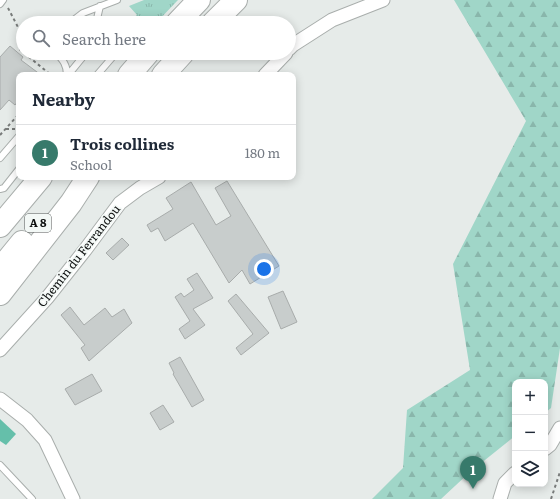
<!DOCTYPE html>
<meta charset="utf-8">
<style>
body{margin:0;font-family:Literata,serif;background:#f6f6f7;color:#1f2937}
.controls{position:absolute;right:12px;bottom:12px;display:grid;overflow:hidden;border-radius:8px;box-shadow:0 2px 10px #0003}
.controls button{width:36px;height:36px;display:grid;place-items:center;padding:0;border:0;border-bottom:1px solid #e0e1e3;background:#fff;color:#1f2937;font:20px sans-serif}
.you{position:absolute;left:264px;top:269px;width:14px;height:14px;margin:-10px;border:3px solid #fff;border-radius:50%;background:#1a73e8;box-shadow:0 0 0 6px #1a73e833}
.badge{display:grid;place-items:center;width:26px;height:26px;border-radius:50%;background:#377a6b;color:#fff;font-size:13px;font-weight:700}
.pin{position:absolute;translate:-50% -33px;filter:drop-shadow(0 1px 2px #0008)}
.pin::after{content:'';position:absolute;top:21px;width:14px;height:12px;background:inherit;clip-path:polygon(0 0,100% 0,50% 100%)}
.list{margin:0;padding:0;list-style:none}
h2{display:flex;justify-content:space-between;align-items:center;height:52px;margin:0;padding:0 16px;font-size:17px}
h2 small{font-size:13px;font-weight:400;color:#747a83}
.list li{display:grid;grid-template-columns:26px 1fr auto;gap:12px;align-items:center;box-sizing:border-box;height:56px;padding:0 16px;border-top:1px solid #e0e1e3}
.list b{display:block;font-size:15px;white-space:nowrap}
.list p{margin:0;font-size:13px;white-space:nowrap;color:#747a83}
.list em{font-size:13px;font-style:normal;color:#747a83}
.icon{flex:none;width:22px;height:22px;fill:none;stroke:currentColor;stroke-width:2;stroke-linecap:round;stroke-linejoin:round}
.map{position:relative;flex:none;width:560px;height:499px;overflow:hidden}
.search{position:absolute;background:#fff;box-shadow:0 2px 10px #0003;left:16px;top:16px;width:280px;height:44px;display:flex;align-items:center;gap:10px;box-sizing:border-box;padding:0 14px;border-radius:22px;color:#747a83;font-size:15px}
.panel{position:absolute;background:#fff;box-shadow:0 2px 10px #0003;left:16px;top:72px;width:280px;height:108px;border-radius:8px}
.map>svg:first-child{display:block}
</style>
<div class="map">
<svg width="560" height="499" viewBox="0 0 560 499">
<defs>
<pattern id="grass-tufts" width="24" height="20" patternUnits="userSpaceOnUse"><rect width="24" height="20" fill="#a0d6c8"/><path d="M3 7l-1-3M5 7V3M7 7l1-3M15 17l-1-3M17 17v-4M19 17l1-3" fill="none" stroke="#89b6ab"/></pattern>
<pattern id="forest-firs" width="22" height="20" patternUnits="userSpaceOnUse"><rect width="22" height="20" fill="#a0d6c8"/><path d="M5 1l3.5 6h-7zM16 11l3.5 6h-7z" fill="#89b6ab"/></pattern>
</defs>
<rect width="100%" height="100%" fill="#e6ebe9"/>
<path fill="url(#grass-tufts)" d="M144,0h34l-22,23h-4l-3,-3 -3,3h-15v-3l6,-5 -8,-9z"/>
<path fill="url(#forest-firs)" d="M454,0h106v348l-9,60 -6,5v-31h-30v54l-45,36 -29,27h-69l31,-31 4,-58 63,-40 -17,-106 73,-143z"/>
<path fill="#65bfaa" d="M0,419l16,15 -10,11 -6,-4z"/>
<path fill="#c8cdcc" stroke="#a8acab" d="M10,46l13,11 -2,3 20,15h-22v25l-4,5 -6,-5 -9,10v-53z
M227,181l52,85 -29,18 -8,-14 -13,13 -36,-60 -28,18 -7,-13 -7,4 -4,-7 26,-16 -7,-11 25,-16 25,43 15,-9 -16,-28z
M122,238l7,7 -16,15 -7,-7z
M197,273l16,25 -20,11 12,16 -20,14 -6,-10 11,-8 -15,-24 6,-4 3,4 10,-7 -7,-11z
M283,291l14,31 -16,7 -13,-32z
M236,294l33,39 -28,22 -5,-7 17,-14 -25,-33z
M70,307l14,18 21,-17 7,9 12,-8 8,14 -43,38 -8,-13 4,-3 -24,-30z
M180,357l24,43 -12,7 -19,-33 1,-1 -5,-10z
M92,374l10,17 -27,14 -10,-16z
M163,405l11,17 -14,8 -10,-17z"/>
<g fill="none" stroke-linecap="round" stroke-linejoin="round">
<g stroke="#a9aeac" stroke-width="8">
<path id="lane" d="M0,4l3,-4
M70,23l13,-10 34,-13
M96,23l4,-17
M111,23l8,-2 4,2
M56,53c7,7 11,12 11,22
M68,75l18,-22
M97,75l19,-22
M0,158l19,-22
M0,189l4,-1 15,-19
M0,465l32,34"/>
</g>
<g stroke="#a9aeac" stroke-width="15">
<path id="street" d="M289,49l4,-4 39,-25 51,-20
M265,75l21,-22
M0,350l47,-52 38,-48 35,-47 20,-15 19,-11
M0,399l27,21 18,20 28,59
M545,449l5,-4 10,-17
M500,499l5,-16 10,-10"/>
</g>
<g stroke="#a9aeac" stroke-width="24">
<path id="highway" d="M177,23l22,-23
M213,23l23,-23
M129,75l19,-22
M163,75l20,-22
M0,226l41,-49
M0,269l22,-27
M0,294l71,-91 17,-26"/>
</g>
<path stroke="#787b7a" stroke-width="2" stroke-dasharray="3 3" stroke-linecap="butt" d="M8,8l12,23v19l3,2
M24,53l27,22
M6,129h9
M0,135l19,-21
M551,499l9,-27"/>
<use href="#lane" stroke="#fff" stroke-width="6"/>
<use href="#street" stroke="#fff" stroke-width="13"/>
<use href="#highway" stroke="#fff" stroke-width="22"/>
</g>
<g text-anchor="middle" stroke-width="3.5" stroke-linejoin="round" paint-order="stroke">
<rect fill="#f3f8f6" stroke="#525554" stroke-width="1" x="25" y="214" width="26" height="18" rx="3"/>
<g font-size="11" font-weight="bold" fill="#0d0f0f">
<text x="38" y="227">A 8</text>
</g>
<g font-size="12" fill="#0d0f0f" stroke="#f3f8f6">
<text transform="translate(79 256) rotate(-52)" y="4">Chemin du Ferrandou</text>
</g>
</g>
</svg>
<div class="controls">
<button>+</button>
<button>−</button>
<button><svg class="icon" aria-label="layers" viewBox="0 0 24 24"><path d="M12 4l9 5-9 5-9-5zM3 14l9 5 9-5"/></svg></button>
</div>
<div class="you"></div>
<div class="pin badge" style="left:473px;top:489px">1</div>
<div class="search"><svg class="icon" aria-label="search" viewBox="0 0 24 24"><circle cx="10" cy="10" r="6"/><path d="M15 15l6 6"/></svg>Search here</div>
<section class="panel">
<h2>Nearby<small></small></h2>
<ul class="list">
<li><span class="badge">1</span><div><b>Trois collines</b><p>School</p></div><em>180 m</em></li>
</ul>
</section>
</div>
